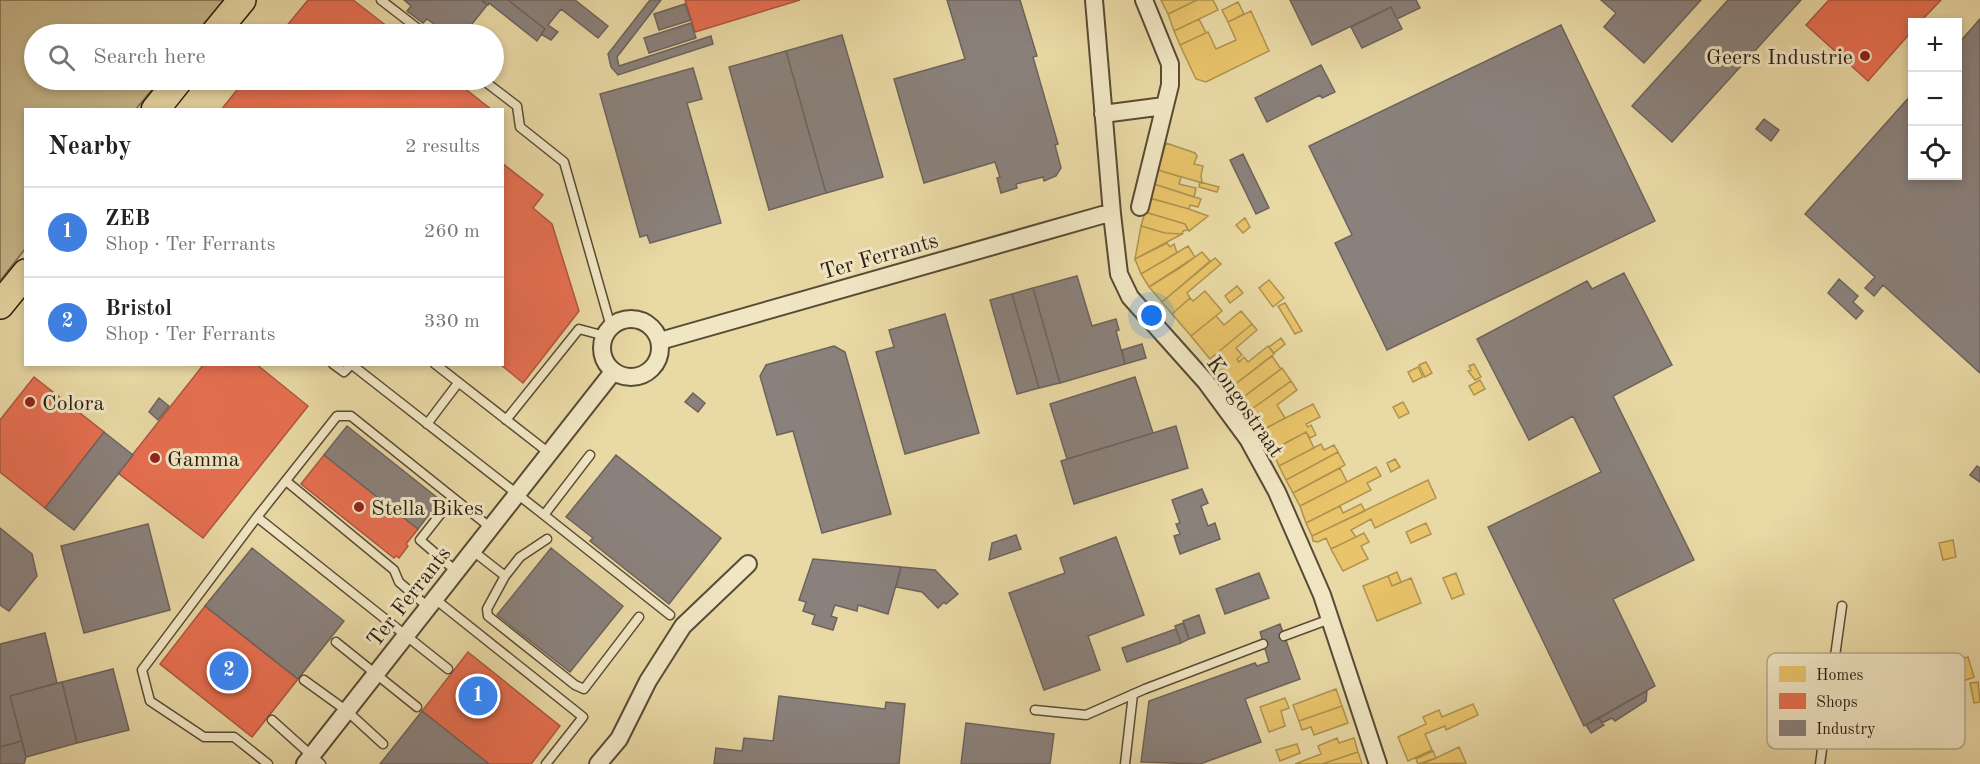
<!DOCTYPE html>
<meta charset="utf-8">
<style>
body{margin:0;font-family:"Old Standard TT",serif;background:#f2f2f2;color:#222}
.controls{position:absolute;right:18px;top:18px;display:grid;overflow:hidden;border-radius:0px;box-shadow:0 3px 9px #0003}
.controls button{width:54px;height:54px;display:grid;place-items:center;padding:0;border:0;border-bottom:2px solid #e0e0e0;background:#fff;color:#222;font:30px sans-serif}
.you{position:absolute;left:1152px;top:316px;width:21px;height:21px;margin:-15px;border:4px solid #fff;border-radius:50%;background:#1a73e8;box-shadow:0 0 0 9px #1a73e833}
.badge{display:grid;place-items:center;width:39px;height:39px;border-radius:50%;background:#8f2418;color:#fff;font-size:20px;font-weight:700}
.pin{position:absolute;translate:-50% -50%;border:3px solid #fff;box-shadow:0 2px 6px #0006}
.list{margin:0;padding:0;list-style:none}
h2{display:flex;justify-content:space-between;align-items:center;height:78px;margin:0;padding:0 24px;font-size:26px}
h2 small{font-size:20px;font-weight:400;color:#767676}
.list li{display:grid;grid-template-columns:39px 1fr auto;gap:18px;align-items:center;box-sizing:border-box;height:90px;padding:0 24px;border-top:2px solid #e0e0e0}
.list b{display:block;font-size:22px;white-space:nowrap}
.list p{margin:0;font-size:20px;white-space:nowrap;color:#767676}
.list em{font-size:20px;font-style:normal;color:#767676}
.icon{flex:none;width:33px;height:33px;fill:none;stroke:currentColor;stroke-width:2;stroke-linecap:round;stroke-linejoin:round}
.map{position:relative;flex:none;width:1980px;height:764px;overflow:hidden}
.search{position:absolute;background:#fff;box-shadow:0 3px 9px #0003;left:24px;top:24px;width:480px;height:66px;display:flex;align-items:center;gap:15px;box-sizing:border-box;padding:0 21px;border-radius:33px;color:#767676;font-size:22px}
.panel{position:absolute;background:#fff;box-shadow:0 3px 9px #0003;left:24px;top:108px;width:480px;height:258px;border-radius:0px}
.map>svg:first-child{display:block}
</style>
<div class="map">
<svg width="1980" height="764" viewBox="0 0 1980 764">
<rect width="100%" height="100%" fill="#e9d9a5"/>
<filter id="stains"><feTurbulence type="fractalNoise" baseFrequency=".00333" numOctaves="4"/><feColorMatrix values="0 0 0 0 .2 0 0 0 0 .09 0 0 0 0 .02 0 0 0 .5 -.17"/></filter>
<radialGradient id="worn" r=".72"><stop offset=".6" stop-color="#630" stop-opacity="0"/><stop offset="1" stop-color="#630" stop-opacity=".3"/></radialGradient>
<path fill="#c8b98c" stroke="#786a4e" stroke-width="1.5" d="M0,0h224l-28,34h-162v46h126l-24,29 -110,1 -1,139 -25,32z"/>
<path fill="#e9c46a" stroke="#af924f" stroke-width="1.5" d="M1161,0h36l-29,14z
M1197,0h16l5,10 -44,21 -6,-17z
M1238,2l6,12 -16,8 -6,-12z
M1251,11l18,40 -63,31 -10,-3 -16,-34 28,-13 8,17 20,-9 -8,-18z
M1199,19l7,14 -26,12 -6,-14z
M1166,143l29,10 2,3 -3,8 9,2 -2,9 1,8 -44,-13z
M1158,170l23,7 -2,7 17,4 -2,9 -40,-13z
M1200,182l19,5 -2,5 -18,-5z
M1154,184l47,15 -3,8 -8,-2 -1,4 -39,-11z
M1149,198l40,11 19,7 -19,15 -4,-7 -40,-12z
M1145,212l40,12 3,6 -5,1 -1,3 -17,-1 -24,-7z
M1245,218l5,9 -7,6 -7,-8z
M1141,226l24,7 17,1 -47,25z
M1167,243l3,4 4,-3 3,9 -36,21 -6,-15z
M1188,246l7,11 -46,30 -8,-13z
M1202,252l8,9 -48,41 -13,-15 31,-19z
M1215,258l6,6 -34,29 3,5 -18,16 -10,-12z
M1269,280l15,18 -11,9 -14,-19z
M1237,286l6,7 -13,10 -5,-7z
M1205,291l17,20 -31,25 -19,-22 18,-16 3,3z
M1285,303l17,28 -7,3 -17,-28z
M1241,311l11,13 -42,35 -19,-23 25,-20 8,9z
M1252,324l5,6 -21,18 6,7 -5,4 2,3 5,-5 4,5 20,-16 6,8 -41,32 -23,-27z
M1281,338l4,6 -11,9 -5,-6z
M1272,356l9,13 -40,30 -8,-13z
M1426,362l6,11 -7,4 -6,-12z
M1474,364l7,13 -6,3 -7,-9 3,-1 -2,-4z
M1418,367l5,10 -10,5 -5,-10z
M1282,368l9,13 -42,30 -8,-12z
M1480,380l5,9 -11,6 -5,-9z
M1291,381l6,9 -20,15 8,13 -24,13 -12,-20z
M1403,402l6,11 -10,5 -6,-11z
M1313,404l7,13 -14,7 2,3 3,-2 5,10 -6,3 -4,-6 -35,19 -11,-20z
M1306,432l8,16 -35,18 -7,-16z
M1321,444l3,6 10,-5 4,7 -52,28 -7,-14z
M1338,452l7,13 -52,28 -7,-13z
M1395,459l5,8 -9,5 -4,-9z
M1376,467l5,9 -14,7 4,7 -65,33 -6,-17z
M1340,468l7,14 -47,24 -7,-13z
M1428,480l8,18 -61,30 -4,-9 -20,11 5,7 -25,12 -5,-11 -8,4 -5,-1 -1,-5z
M1361,504l4,7 -53,25 -6,-13 34,-17 3,7z
M1426,523l5,11 -20,9 -5,-11z
M1364,533l5,9 -8,4 7,13 -25,12 -12,-22z
M1953,540l3,17 -13,3 -4,-17z
M1397,572l4,10 -9,4 -4,-10z
M1456,573l8,21 -12,5 -9,-21z
M1388,576l4,10 19,-8 10,25 -44,18 -14,-35z
M1968,657l6,20 -16,6 -3,-8 2,-1 -4,-13z
M1978,682l2,20 -6,1 -4,-20z
M1336,689l6,17 -43,15 -6,-16z
M1285,698l4,10 -8,3 4,15 -16,6 -9,-25z
M1473,704l5,11 -32,15 -1,-4 -20,8 7,16 -24,11 -10,-24 28,-13 -3,-7 16,-7 3,7z
M1342,706l6,17 -34,12 -3,-8 -9,3 -3,-9z
M1337,738l2,5 15,-5 4,14 -36,12h-27l26,-10 -3,-8z
M1297,744l3,9 -20,8 -4,-11z
M1459,747l7,16 -44,1 14,-6z
M1433,751l3,7 -18,6 -2,-5z
M1358,752l4,12h-40z"/>
<path fill="#e76f51" stroke="#ae563e" stroke-width="1.5" d="M308,0h45l44,34h-117z
M685,0h115l-105,32z
M1829,0h112l-21,22h-8v9l-44,50 -62,-56z
M245,80h209l38,30h-271z
M502,163l41,32 -10,13 19,16 27,87 -56,72 -23,-19h2z
M204,364h52l52,42 -105,132 -85,-65z
M34,377l70,55 -59,76 -45,-36v-52z
M324,455l94,74 -12,15 2,2 -9,12 -3,-2 -2,2 -93,-74z
M205,606l93,73 -46,58 -92,-73z
M468,652l92,74 -29,38h-42l-67,-53z"/>
<path fill="#8a817c" stroke="#6d635c" stroke-width="1.5" d="M404,0h77l6,5 -23,29h-16l-21,-15 -4,4 -16,-12 4,-5z
M482,0h26l37,29 -8,12 -48,-38 -1,2z
M508,0h67l33,26 -10,12 -37,-29 -13,16 10,7 -7,8 -10,-6 4,-5z
M650,0h11l-44,57 2,9 92,-30 2,8 -95,31 -7,-8 -3,-13z
M947,0h73l17,56 -4,1 25,87 -3,1 6,23 -5,8 -12,5 -1,-4 -27,7 1,4 -16,5 -4,-15 3,-1 -5,-15 -71,21 -30,-104 71,-20z
M1290,0h126l4,8 -23,11 -6,-12 -79,38z
M1601,0h100l-57,63 -40,-36 12,-14z
M1728,0h73l-129,142 -40,-36z
M685,4l6,16 -32,10 -5,-16z
M1391,7l11,22 -40,19 -11,-21z
M1980,19v354l-97,-88 -9,11 -9,-8 10,-11 -70,-63 107,-120v82h46v-132z
M691,23l5,15 -47,15 -5,-15z
M1561,25l94,196 -268,129 -52,-107 17,-8 -43,-89z
M842,35l41,142 -57,16 -40,-142z
M786,51l40,142 -57,17 -40,-143z
M1321,65l14,27 -13,6 -2,-3 -53,27 -12,-24z
M693,68l9,31 -15,4 34,120 -71,20 -3,-8 -7,2 -40,-143z
M1764,119l15,11 -8,11 -15,-12z
M1243,154l26,54 -13,6 -26,-54z
M1624,273l48,92 -59,31 81,164 -81,39 42,87 -71,40 -96,-199 113,-55 -28,-56 -44,24 -52,-101 110,-58 5,8z
M1077,276l15,50 24,-7 3,11 -3,1 9,33 -65,19 -27,-95z
M1839,279l19,17 -5,6 10,9 -7,8 -28,-26z
M1033,288l27,95 -21,5 -27,-94z
M1012,294l27,94 -22,6 -27,-94z
M945,314l34,119 -74,21 -29,-102 18,-5 -5,-17z
M1142,344l4,14 -21,6 -3,-14z
M834,346l11,6 46,162 -69,19 -29,-102 -16,4 -17,-59 6,-11z
M1135,377l18,56 -86,26 -17,-55z
M693,393l12,10 -7,9 -13,-10z
M159,398l10,8 -11,14 -9,-8z
M347,426l93,74 -22,29 -94,-74z
M1176,426l12,42 -114,36 -13,-43z
M104,432l29,23 -59,75 -29,-22z
M616,455l105,83 -52,66 -79,-63 3,-3 -27,-21z
M1977,466l3,2v14l-10,-7z
M1202,489l6,14 -7,3 7,20 7,-3 5,16 -40,15 -6,-18 6,-2 -4,-10 4,-1 -8,-23z
M148,524l22,86 -86,23 -23,-87z
M0,528l32,26 5,22 -28,35 -9,-6z
M1016,535l5,14 -32,11 3,-17z
M1116,537l28,78 -56,21 12,34 -56,20 -35,-97 56,-20 -5,-15z
M252,548l92,73 -46,58 -93,-73z
M551,548l72,58 -53,66 -73,-57z
M813,559l88,8 -13,47 -30,-9 -1,6 -22,-6 -4,11 6,2 -4,12 -21,-6 3,-9 -12,-4 3,-9 -7,-2z
M901,567l34,3 23,24 -12,10 -2,-2 -6,6 -16,-16 -26,-5z
M1259,573l10,25 -44,16 -9,-25z
M1199,615l6,18 -16,6 -6,-18z
M1183,623l6,16 -8,4 -6,-17z
M1280,624l20,55 -55,20 16,43 -61,22 -59,-2 8,-61 106,-38 2,3 12,-4 -9,-30z
M1176,629l5,14 -54,19 -5,-14z
M45,633l12,50 -47,13 12,45 -22,6v-103z
M113,669l16,61 -52,13 -15,-61z
M62,682l15,61 -51,14 -16,-61z
M1647,691l-1,10 -31,20 -3,-3 -10,5 -3,-5z
M779,696l106,13 1,-7 19,2 -6,60h-185l2,-16 26,3 2,-13 29,3z
M422,711l67,53h-109z
M1599,718l5,7 -13,8 -5,-8z
M966,723l88,11 -4,30h-89z
M22,741l4,16 -2,7h-24v-17z"/>
<g fill="none" stroke-linecap="round" stroke-linejoin="round">
<g stroke="#584b35" stroke-width="11">
<path id="lane" d="M381,0l44,34
M483,80l34,26 3,21 44,35 47,165
M333,364l11,8 7,-7
M351,364l193,151 46,-60
M435,364l114,89
M506,420l73,-91 26,7
M427,424l31,-41
M286,481l108,89 5,12 29,25
M453,498l-33,42 37,32
M544,515l126,100
M257,517l191,152
M473,551l32,25 15,-19 27,-18
M505,576l-18,33 1,7 87,69 9,4 55,-72
M435,599l148,118 -37,47
M1284,636l46,-17
M336,642l81,65
M304,680l43,31 36,33
M1035,710l51,5 59,-26 118,-45
M272,720l49,44
M268,764l-34,-27h-30l-54,-36 -8,-31 115,-153 80,-101h14l140,112
M1125,764l8,-70
M1820,764l22,-158"/>
</g>
<g stroke="#584b35" stroke-width="20">
<path id="street" d="M1094,0l18,214 7,60 11,23 76,85 42,57 29,53 45,103 56,169
M1103,114l61,-8
M1140,207l30,-122v-21l-26,-64
M602 348a29 29 0 1 1 58 0a29 29 0 1 1-58 0Z
M660,341l442,-126 10,-1
M305,764l308,-392
M598,764l21,-25 29,-58 35,-55 65,-62"/>
</g>
<g stroke="#281c10" stroke-width="30">
<path id="primary" d="M214,34l28,-34
M155,110l24,-30
M0,305l26,-32"/>
</g>
<use href="#lane" stroke="#f1e6c4" stroke-width="8"/>
<use href="#street" stroke="#f1e6c4" stroke-width="16"/>
<use href="#primary" stroke="#e9d9a5" stroke-width="27"/>
</g>
<g fill="#8f2418" stroke="#f1e6c4" stroke-width="2">
<circle cx="1865" cy="56" r="6"/>
<circle cx="30" cy="402" r="6"/>
<circle cx="155" cy="458" r="6"/>
<circle cx="359" cy="507" r="6"/>
</g>
<g text-anchor="middle" stroke-width="6" stroke-linejoin="round" paint-order="stroke">
<g font-size="22" fill="#281c10" stroke="#f1e6c4" text-anchor="start">
<text x="1853" y="64" text-anchor="end">Geers Industrie</text>
<text x="42" y="410">Colora</text>
<text x="167" y="466">Gamma</text>
<text x="371" y="515">Stella Bikes</text>
</g>
<g font-size="22" fill="#281c10" stroke="#f1e6c4">
<text transform="translate(879 255) rotate(-16)" y="8">Ter Ferrants</text>
<text transform="translate(1246 406) rotate(55)" y="8">Kongostraat</text>
<text transform="translate(408 596) rotate(-52)" y="8">Ter Ferrants</text>
</g>
</g>
<rect x="1767" y="653" width="198" height="96" rx="9" fill="#f1e6c4" stroke="#b5a98e" stroke-width="1.5"/>
<rect x="1779" y="666" width="27" height="16" fill="#e9c46a"/>
<rect x="1779" y="693" width="27" height="16" fill="#e76f51"/>
<rect x="1779" y="720" width="27" height="16" fill="#8a817c"/>
<g font-size="16" fill="#281c10">
<text x="1816" y="680">Homes</text>
<text x="1816" y="707">Shops</text>
<text x="1816" y="734">Industry</text>
</g>
<rect width="100%" height="100%" filter="url(#stains)"/>
<rect width="100%" height="100%" fill="url(#worn)"/>
</svg>
<div class="controls">
<button>+</button>
<button>−</button>
<button><svg class="icon" aria-label="locate" viewBox="0 0 24 24"><circle cx="12" cy="12" r="6"/><path d="M12 2v4M12 18v4M2 12h4M18 12h4"/></svg></button>
</div>
<div class="you"></div>
<div class="pin badge" style="left:478px;top:696px;background:#3f7fe0">1</div>
<div class="pin badge" style="left:229px;top:671px;background:#3f7fe0">2</div>
<div class="search"><svg class="icon" aria-label="search" viewBox="0 0 24 24"><circle cx="10" cy="10" r="6"/><path d="M15 15l6 6"/></svg>Search here</div>
<section class="panel">
<h2>Nearby<small>2 results</small></h2>
<ul class="list">
<li><span class="badge" style="background:#3f7fe0">1</span><div><b>ZEB</b><p>Shop · Ter Ferrants</p></div><em>260 m</em></li>
<li><span class="badge" style="background:#3f7fe0">2</span><div><b>Bristol</b><p>Shop · Ter Ferrants</p></div><em>330 m</em></li>
</ul>
</section>
</div>
